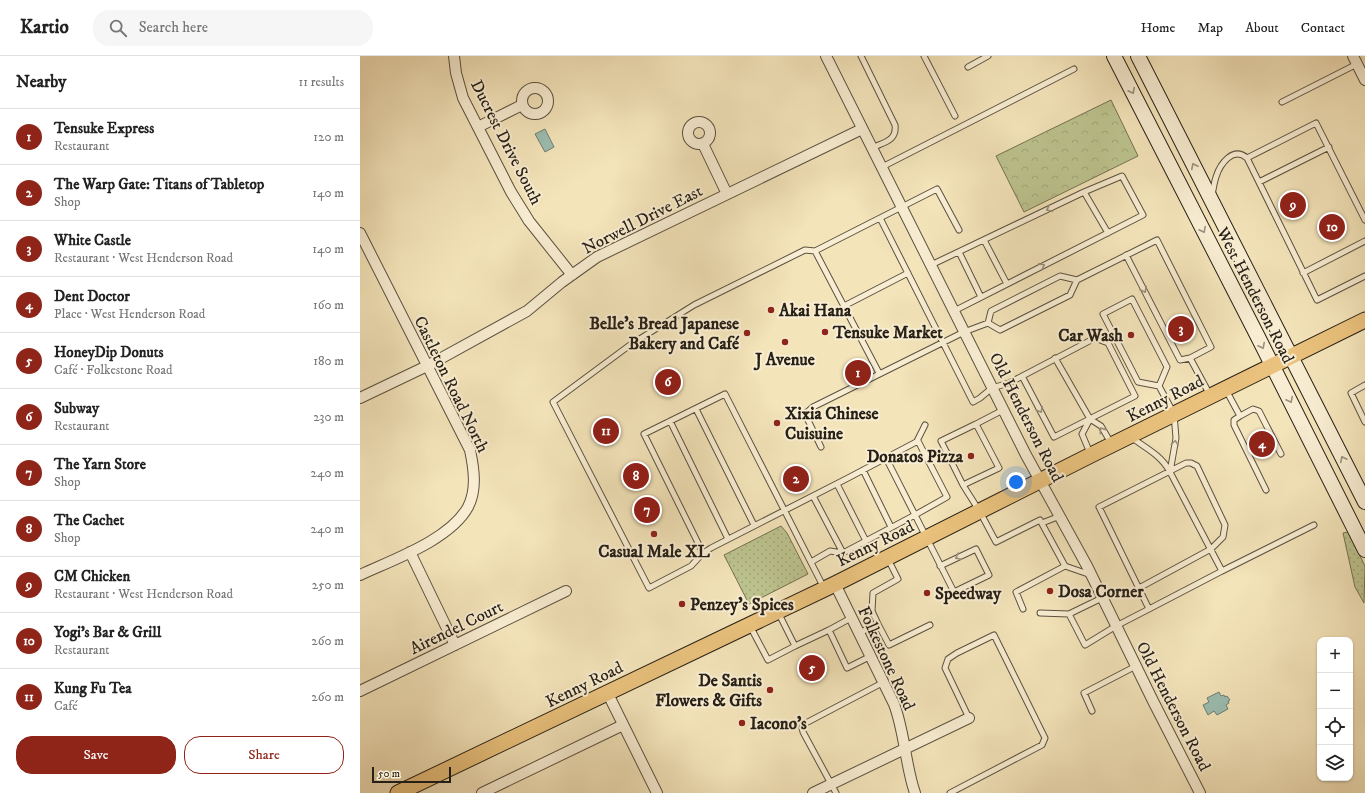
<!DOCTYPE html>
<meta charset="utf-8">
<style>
body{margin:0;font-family:"IM FELL DW Pica",serif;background:#f6f6f6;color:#222}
.controls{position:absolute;right:12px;bottom:12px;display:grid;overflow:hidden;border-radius:8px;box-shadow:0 1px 3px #0004}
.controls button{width:36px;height:36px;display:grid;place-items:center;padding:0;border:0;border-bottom:1px solid #e0e0e0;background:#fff;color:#222;font:20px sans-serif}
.scale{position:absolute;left:12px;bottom:10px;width:79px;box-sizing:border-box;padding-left:4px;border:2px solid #272017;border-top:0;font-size:11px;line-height:14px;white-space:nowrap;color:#272017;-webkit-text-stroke:3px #f8edd2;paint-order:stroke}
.you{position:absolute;left:656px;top:426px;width:14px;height:14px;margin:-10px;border:3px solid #fff;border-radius:50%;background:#1a73e8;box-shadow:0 0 0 6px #1a73e833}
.badge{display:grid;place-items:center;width:26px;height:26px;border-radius:50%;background:#8f2418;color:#fff;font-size:13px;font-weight:700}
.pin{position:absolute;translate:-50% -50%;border:2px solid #fff;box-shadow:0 1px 4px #0006}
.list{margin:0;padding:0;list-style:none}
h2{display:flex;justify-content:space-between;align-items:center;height:52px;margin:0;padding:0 16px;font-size:17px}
h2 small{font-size:13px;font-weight:400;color:#767676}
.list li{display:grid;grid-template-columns:26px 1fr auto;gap:12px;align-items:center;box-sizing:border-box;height:56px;padding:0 16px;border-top:1px solid #e0e0e0}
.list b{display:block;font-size:15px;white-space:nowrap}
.list p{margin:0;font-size:13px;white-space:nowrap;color:#767676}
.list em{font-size:13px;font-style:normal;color:#767676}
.actions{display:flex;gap:8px;padding:12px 16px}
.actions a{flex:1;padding:9px 0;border:1px solid #8f2418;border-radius:16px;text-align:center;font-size:14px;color:#8f2418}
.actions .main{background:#8f2418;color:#fff}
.icon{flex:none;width:22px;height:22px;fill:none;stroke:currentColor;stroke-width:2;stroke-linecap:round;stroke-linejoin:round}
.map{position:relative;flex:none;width:1005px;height:737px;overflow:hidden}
header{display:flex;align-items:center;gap:24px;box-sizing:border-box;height:56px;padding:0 20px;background:#fff;border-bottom:1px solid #e0e0e0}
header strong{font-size:19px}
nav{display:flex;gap:22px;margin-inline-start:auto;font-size:14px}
.search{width:280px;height:36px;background:#f6f6f6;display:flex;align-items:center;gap:10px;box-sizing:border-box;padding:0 14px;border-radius:16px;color:#767676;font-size:15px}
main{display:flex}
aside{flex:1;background:#fff}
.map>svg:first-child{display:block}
</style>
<header>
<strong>Kartio</strong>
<div class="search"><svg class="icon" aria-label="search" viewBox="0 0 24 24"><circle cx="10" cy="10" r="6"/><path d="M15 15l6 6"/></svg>Search here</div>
<nav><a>Home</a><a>Map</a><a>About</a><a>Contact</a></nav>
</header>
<main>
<aside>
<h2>Nearby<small>11 results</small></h2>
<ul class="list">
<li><span class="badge">1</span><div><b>Tensuke Express</b><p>Restaurant</p></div><em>120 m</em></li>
<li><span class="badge">2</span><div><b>The Warp Gate: Titans of Tabletop</b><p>Shop</p></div><em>140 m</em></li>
<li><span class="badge">3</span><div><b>White Castle</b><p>Restaurant · West Henderson Road</p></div><em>140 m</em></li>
<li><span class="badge">4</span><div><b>Dent Doctor</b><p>Place · West Henderson Road</p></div><em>160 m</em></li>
<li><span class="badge">5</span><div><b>HoneyDip Donuts</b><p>Café · Folkestone Road</p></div><em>180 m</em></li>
<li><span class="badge">6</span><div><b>Subway</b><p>Restaurant</p></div><em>230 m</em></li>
<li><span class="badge">7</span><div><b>The Yarn Store</b><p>Shop</p></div><em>240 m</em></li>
<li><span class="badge">8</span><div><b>The Cachet</b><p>Shop</p></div><em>240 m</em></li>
<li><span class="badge">9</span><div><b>CM Chicken</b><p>Restaurant · West Henderson Road</p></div><em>250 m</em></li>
<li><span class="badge">10</span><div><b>Yogi's Bar &amp; Grill</b><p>Restaurant</p></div><em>260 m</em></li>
<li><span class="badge">11</span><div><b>Kung Fu Tea</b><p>Café</p></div><em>260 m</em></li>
</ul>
<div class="actions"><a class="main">Save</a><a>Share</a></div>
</aside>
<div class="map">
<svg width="1005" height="737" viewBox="0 0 1005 737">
<defs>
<pattern id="grass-dots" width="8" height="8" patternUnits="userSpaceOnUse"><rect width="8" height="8" fill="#bdc48f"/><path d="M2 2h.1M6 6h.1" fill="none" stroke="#a2a87b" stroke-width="1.8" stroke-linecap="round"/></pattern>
<pattern id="forest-crowns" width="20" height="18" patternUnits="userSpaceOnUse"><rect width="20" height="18" fill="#bdc48f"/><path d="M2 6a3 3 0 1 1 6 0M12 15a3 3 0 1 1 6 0" fill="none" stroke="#a2a87b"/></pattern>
</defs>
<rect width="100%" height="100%" fill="#f4e4ba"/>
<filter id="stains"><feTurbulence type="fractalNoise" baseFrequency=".005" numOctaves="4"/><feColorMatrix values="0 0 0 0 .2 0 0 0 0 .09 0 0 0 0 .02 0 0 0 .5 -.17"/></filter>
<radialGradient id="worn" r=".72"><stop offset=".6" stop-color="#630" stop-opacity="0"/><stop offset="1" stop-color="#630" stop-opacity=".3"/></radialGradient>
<path fill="url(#grass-dots)" stroke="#727253" d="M421,470l6,7 21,41 -59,30 -25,-49z
M988,476l17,34 -1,37 -9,-16 -12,-54z"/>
<path fill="url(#forest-crowns)" stroke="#727253" d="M751,44l27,56 -114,56 -28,-56z"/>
<path fill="#9cbeb2" stroke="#6d7f74" d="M185,73l9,18 -9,5 -10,-18z
M859,636l2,4 3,-1 1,2 2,-1 3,4 -2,1 1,2 -3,2 2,4 -11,6 -3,-4 -6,4 -5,-10 6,-3 -2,-4z"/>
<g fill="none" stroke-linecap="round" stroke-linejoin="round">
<g stroke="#5a5140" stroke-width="7">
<path id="lane" d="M501,0l34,69c2,16 -11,17 -23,23
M564,0l31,60
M608,11l20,-11
M922,46l75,-38
M887,102l69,-35 49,97
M522,111l192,-98
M899,126l70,-35
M724,136l24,41
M852,140c1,-6 2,-13 4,-19 4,-13 17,-31 31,-19l70,142 48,-24
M520,162l93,184 7,-4 12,-10 17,-5 86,-45 13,5 27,53 -81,41 -32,-61
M624,184l23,44
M455,195l64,122
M599,196l22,45
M766,199l54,105 10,-2
M571,209l153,-73 38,-16 21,39 -189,96
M943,217l62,-32
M484,250l64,-33
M628,267l12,7 70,-35 7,-15
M695,302l35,61 11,7 10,17
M1005,329l-14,8 14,29
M799,330l-21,-4 -35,-68 29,-15 35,68 -8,19 15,28 2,24 -6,34
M866,334l14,26 -6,4v5l32,65
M336,353l58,116
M880,360l13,-7 6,2 22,43
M730,363l-8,15 8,19
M310,365l58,118
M616,368l23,44 -36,17 -22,-44z
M616,368l27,-14
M772,382c14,10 30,18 38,34l52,99 -73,38 -50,-102 87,-44h5l6,3 28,59 -2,12 -12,12 -72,39
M557,385l8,-16
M461,391l-16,-33 8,-7 151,-75 24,-9 3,-12 69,-35 17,4 80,-40 54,107 -21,11 20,37
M503,414l28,57
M477,428l29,57
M603,429l17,27 16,30 44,-22 25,46 -49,26 7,17
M453,440l30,57
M682,467l18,-7
M343,497l-59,-119 81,-40 99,194
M451,506l19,-11 13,2 72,-38 -29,-57
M580,510l36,-17 13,26 -35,17 -39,-77 32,-18 -29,-56 -70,37 -137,70 -8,5 -12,13 -42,22 -96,-186 77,-57 64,-40 111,-55 10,1 122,-62 22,41
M705,510l26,9
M862,515l92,-46
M742,542l-33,16 16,31 31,-19 33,-17
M680,557l29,1
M491,562l-22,12 18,38 24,-12
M518,568l11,21 41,-20
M390,570l18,34 27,-14 -17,-34
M499,577l19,-9 -6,-13 1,-18 25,-14 -10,-20
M435,590l34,-16
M732,655l-8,-18 52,-27
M476,737l-33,-61 -1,-4 2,-4 80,-42
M590,737l92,-48 3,-7 -51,-103 -37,18 -9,6 -3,9 24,50"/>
</g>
<g stroke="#5a5140" stroke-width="12">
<path id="street" d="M94,0l2,17 7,25 48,94 18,29 43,54
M466,0l200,399 61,111 66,135 47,92
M993,0l12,24
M162 45a13 13 0 1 1 26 0a13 13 0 1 1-26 0Z
M328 77a11 11 0 1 1 22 0a11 11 0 1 1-22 0Z
M118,71l44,-22
M343,88l24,50
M0,177l110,217c4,19 7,40 -2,57 -18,33 -76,53 -108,68
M0,342l67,-32 100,-55 35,-29 35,-25 265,-128
M50,496l45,93
M475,528l59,120c11,29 11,60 21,89
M0,635l206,-100
M248,638l49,99
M122,737l141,-68
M453,737l156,-75"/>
</g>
<g stroke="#272017" stroke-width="16">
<path id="secondary" d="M754,0l144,281 107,213
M778,0l227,446"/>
</g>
<g stroke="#272017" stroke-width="17">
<path id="primary" d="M38,737l437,-209 256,-129 274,-135"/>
</g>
<use href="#lane" stroke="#f8edd2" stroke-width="5"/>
<use href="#street" stroke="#f8edd2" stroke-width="10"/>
<use href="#secondary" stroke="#f8edd2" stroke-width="14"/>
<use href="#primary" stroke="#eac27d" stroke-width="15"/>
</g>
<defs><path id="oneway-chevron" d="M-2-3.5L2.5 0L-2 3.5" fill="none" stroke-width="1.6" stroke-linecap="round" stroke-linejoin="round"/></defs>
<g stroke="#9a917e">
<use href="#oneway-chevron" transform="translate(772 35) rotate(63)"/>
<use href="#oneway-chevron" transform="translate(834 110) rotate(-117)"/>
<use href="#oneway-chevron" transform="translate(689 153) rotate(155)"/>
<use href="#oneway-chevron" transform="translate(843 174) rotate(63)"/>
<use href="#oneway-chevron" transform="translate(682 210) rotate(-27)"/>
<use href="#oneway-chevron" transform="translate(784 234) rotate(63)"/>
<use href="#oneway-chevron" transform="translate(902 290) rotate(63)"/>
<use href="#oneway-chevron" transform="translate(930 344) rotate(63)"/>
<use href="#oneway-chevron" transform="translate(680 354) rotate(62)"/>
<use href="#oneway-chevron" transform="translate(742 374) rotate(-125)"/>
<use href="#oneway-chevron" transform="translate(815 387) rotate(-82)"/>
<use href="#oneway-chevron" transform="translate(983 403) rotate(-117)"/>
<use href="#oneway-chevron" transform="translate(598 501) rotate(154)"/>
</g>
<g fill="#8f2418" stroke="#f8edd2" stroke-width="1.5">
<circle cx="411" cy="254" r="4"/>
<circle cx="465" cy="276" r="4"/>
<circle cx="387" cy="277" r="4"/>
<circle cx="771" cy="279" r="4"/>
<circle cx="425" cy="286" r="4"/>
<circle cx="417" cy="367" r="4"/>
<circle cx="611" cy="400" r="4"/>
<circle cx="294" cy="478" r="4"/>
<circle cx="690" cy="535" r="4"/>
<circle cx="567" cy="537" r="4"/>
<circle cx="322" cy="548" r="4"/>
<circle cx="410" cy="634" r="4"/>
<circle cx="382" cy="667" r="4"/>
</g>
<g text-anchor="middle" stroke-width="4" stroke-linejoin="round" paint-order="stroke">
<g font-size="17" fill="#272017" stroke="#f8edd2">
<text transform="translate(147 86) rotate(63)" y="6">Ducrest Drive South</text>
<text transform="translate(282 163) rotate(-27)" y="6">Norwell Drive East</text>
<text transform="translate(896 239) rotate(63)" y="6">West Henderson Road</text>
<text transform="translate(92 328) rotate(64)" y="6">Castleton Road North</text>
<text transform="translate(805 342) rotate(-27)" y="6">Kenny Road</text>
<text transform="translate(667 361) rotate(63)" y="6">Old Henderson Road</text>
<text transform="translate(515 487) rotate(-26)" y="6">Kenny Road</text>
<text transform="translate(96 571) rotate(-26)" y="6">Airendel Court</text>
<text transform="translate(527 602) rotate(65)" y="6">Folkestone Road</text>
<text transform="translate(224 628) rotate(-26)" y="6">Kenny Road</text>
<text transform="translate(814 650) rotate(63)" y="6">Old Henderson Road</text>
</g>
<g font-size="17" font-weight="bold" fill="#272017" stroke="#f8edd2" text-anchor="start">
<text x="419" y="260">Akai Hana</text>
<text x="379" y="273" text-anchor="end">Belle's Bread Japanese<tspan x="379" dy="20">Bakery and Café</tspan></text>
<text x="473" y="282">Tensuke Market</text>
<text x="763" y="285" text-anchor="end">Car Wash</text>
<text x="425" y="309" text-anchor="middle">J Avenue</text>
<text x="425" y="363">Xixia Chinese<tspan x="425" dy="20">Cuisuine</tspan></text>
<text x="603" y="406" text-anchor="end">Donatos Pizza</text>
<text x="294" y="501" text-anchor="middle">Casual Male XL</text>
<text x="698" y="541">Dosa Corner</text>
<text x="575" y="543">Speedway</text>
<text x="330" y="554">Penzey's Spices</text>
<text x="402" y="630" text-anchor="end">De Santis<tspan x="402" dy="20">Flowers &amp; Gifts</tspan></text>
<text x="390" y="673">Iacono's</text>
</g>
</g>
<rect width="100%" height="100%" filter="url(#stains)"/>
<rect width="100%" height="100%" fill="url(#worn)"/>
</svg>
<div class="controls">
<button>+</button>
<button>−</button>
<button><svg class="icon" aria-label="locate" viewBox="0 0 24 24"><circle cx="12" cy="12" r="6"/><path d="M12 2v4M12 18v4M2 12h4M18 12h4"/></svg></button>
<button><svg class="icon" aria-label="layers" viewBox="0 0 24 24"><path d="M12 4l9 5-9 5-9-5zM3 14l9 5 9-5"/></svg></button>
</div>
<div class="scale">50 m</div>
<div class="you"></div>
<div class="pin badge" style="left:498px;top:317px">1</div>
<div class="pin badge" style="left:436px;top:423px">2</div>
<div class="pin badge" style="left:821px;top:273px">3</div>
<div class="pin badge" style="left:902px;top:388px">4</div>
<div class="pin badge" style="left:452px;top:612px">5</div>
<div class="pin badge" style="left:308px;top:326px">6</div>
<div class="pin badge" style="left:287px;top:454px">7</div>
<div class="pin badge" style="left:276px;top:420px">8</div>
<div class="pin badge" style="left:933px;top:149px">9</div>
<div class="pin badge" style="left:972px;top:171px">10</div>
<div class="pin badge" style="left:246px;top:375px">11</div>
</div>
</main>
